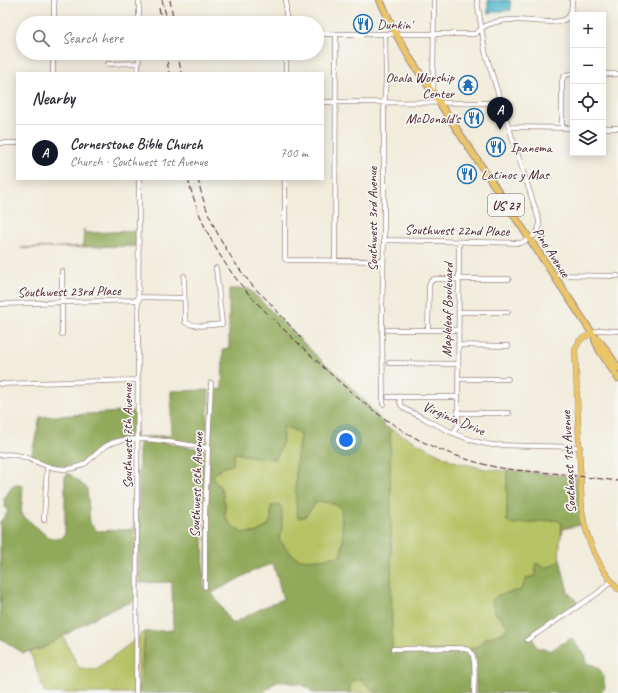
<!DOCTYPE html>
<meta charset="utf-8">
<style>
body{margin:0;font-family:Caveat,sans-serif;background:#f7f7f7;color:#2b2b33}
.controls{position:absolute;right:12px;top:12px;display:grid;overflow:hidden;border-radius:0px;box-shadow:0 2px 10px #0003}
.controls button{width:36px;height:36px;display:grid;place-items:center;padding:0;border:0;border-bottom:1px solid #e1e1e2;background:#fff;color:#2b2b33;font:20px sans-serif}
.you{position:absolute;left:346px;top:440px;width:14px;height:14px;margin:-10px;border:3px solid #fff;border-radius:50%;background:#1a73e8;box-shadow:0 0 0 6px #1a73e833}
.badge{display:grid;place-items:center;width:26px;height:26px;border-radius:50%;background:#111827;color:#fff;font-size:13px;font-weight:700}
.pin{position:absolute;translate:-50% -33px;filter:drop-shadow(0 1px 2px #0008)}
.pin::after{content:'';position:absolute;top:21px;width:14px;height:12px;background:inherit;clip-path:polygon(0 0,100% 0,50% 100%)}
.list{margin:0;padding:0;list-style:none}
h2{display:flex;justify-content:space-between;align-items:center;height:52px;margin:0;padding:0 16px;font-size:17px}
h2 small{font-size:13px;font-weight:400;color:#7c7c81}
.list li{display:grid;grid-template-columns:26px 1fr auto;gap:12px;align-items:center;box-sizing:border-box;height:56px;padding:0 16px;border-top:1px solid #e1e1e2}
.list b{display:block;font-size:15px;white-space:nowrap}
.list p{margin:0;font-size:13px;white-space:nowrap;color:#7c7c81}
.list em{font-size:13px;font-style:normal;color:#7c7c81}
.icon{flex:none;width:22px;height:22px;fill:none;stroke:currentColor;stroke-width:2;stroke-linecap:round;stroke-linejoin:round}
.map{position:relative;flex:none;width:618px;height:693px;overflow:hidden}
.search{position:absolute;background:#fff;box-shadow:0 2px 10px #0003;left:16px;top:16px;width:308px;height:44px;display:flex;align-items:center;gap:10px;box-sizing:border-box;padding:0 14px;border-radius:22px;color:#7c7c81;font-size:15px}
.panel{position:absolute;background:#fff;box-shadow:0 2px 10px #0003;left:16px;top:72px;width:308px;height:108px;border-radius:0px}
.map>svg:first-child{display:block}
</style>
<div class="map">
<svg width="618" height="693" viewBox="0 0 618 693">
<rect width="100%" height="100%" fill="#f6f6f2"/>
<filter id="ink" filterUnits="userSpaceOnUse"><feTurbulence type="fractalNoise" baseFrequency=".025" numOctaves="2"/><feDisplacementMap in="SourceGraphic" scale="8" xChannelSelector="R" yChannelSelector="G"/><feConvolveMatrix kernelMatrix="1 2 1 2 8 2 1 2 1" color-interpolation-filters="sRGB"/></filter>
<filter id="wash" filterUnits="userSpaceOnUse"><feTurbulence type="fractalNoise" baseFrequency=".012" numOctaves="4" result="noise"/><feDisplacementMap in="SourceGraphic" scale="16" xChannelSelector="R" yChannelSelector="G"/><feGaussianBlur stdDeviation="0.9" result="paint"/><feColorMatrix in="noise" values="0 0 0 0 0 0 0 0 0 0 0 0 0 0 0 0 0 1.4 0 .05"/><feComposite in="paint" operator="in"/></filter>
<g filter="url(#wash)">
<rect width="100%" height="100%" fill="#f1ecdb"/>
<path fill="#b6c365" stroke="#807148" d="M282,428l10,1 8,5 -4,29v40l16,6 4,-7h12l13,5 2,33 -2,15 -2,1c-10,2 -30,5 -39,3 -9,-3 -16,-14 -21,-20l3,-12 -11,-21v13l-3,7 -12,7h-14l-13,-10 -4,-6v-14l-4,-15 -7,-8 -1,-5 11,-8 9,-2 1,-12 27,5z
M390,429l63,32 32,8 22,2v50h30l19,-2 6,4c0,11 -4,24 -2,36l-6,6 -9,3 -8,-4 -2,12 -8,2 -6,12 -10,3 -16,20 13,13 -3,6 -21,7 -8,9 -74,5 -10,-2z
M145,632l-4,50 -3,11v-56z
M63,636l16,32 17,1 39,-29 -1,53h-89l-15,-41 13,-4z
M362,679l10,11 8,3h-30v-6l3,-7z"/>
<path fill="#90a95a" stroke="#6d6442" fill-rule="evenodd" d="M84,229v4l52,-2v15l-115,2 61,-1 1,-2z
M229,289h20l75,74 14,11 25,25 22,27 5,3 2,222 10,2 74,-5 8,-9 21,-7 3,-7 -13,-12 -3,-12 6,-6 23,-5 6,-12 8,-2 1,-13 9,5 9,-3 6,-6 8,33 10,11 -46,31 4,13c5,2 10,1 14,4l21,-13 15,18v7c17,4 17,10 19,25l-5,5h-124l-1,-37 -2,-4 -3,1 2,7 1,33h-93l-8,-3 -10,-11 -9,1 -3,7v6h-37l-6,-6 -8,-3 -20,-3 -6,3 -10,9h-125l3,-11 4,-50 28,-2 -1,-48 -33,1v-141h22l45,8 -3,65 1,73h3v-73l5,-125 10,-1 1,-40 6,-1zM282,428l10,1 8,6 -4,28v40l2,15 7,-1 11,-15h12l13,5 2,33 -2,15 -2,1c-9,2 -31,5 -39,3 -8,-2 -17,-14 -21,-20l3,-12v-20l-2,-2 -9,1v13l-3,7 -12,7h-14l-13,-10 -4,-6v-14l-4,-15 -7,-8 -1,-5 11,-8 9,-2 1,-12 27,5 15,1 7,-18zM273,563l10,36 -19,8 -32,17 -20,-31 41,-22z
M209,390l-3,56 -45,-8h-22l32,-3v-44z
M136,411v27c-11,1 -24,1 -33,7 -8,7 -16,18 -27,20 -15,4 -31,-4 -45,-8l9,-40z
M507,470l72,7 4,47 -20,5 -1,5v-11l-6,-3 -43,4 -6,-3z
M68,473l19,15 3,35 7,8 37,-2 2,-41v112l-35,14 -58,34 -20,5 -23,-15v-116l8,-10 -3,-6 -1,-7 10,-15 9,2 -2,28 27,23 11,2 6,-5v-57z"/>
<path fill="#47b0c6" stroke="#486878" d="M488,0h22l1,10 -23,3z"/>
</g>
<g filter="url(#ink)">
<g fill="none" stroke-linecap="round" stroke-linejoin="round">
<g stroke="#9e8683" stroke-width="5.5">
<path id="minor" d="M286,0v23
M54,23v-23
M139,23v-23
M317,34h158c4,-3 8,-7 12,-9 7,-3 17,-5 25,-5 12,-1 47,6 55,-2 5,-4 5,-12 5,-18
M108,64l30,-1
M53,73v-20
M138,73l1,-20
M286,73v-20
M603,74h15
M433,94l1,-94
M323,102l178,1
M509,127l64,1
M562,128v-47l2,-5 5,-2h4
M603,128h15
M0,143h17
M285,179v80l3,1 95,1
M384,240l137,3c12,-6 22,-10 17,-26l-37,-114 -16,-52 -8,-51
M335,260l1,-226
M62,271v63
M553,275l65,1
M184,276l1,46c9,6 26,3 37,2l-6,-56
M139,297l45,1
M0,304l139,-4
M459,312h49
M387,330h71
M428,330l1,-43 1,-5 4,-3h75
M592,333l8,-3 18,1
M458,345l50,1
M389,363l69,1
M458,379h50
M0,384l138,-4
M388,397h69
M399,397c1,7 2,10 8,13 28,13 55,31 86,35l87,2
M383,404l-1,-89 2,-75v-130l2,-34 -1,-42
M458,413h51
M453,433l5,-8 1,-183
M0,455c7,-1 14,-1 21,1 20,6 30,16 53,12 13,-2 21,-15 32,-22 23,-15 75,-2 101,2
M44,520l3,-53
M205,587v-72l6,-132
M527,640l71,-47 13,-12
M393,649l67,-1c3,1 7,1 10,3 7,5 4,33 4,42
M136,693l3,-514"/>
</g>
<g stroke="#9e8683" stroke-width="6">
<path id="major" d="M592,333l-12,7 -5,9 7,161c4,29 16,57 36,79"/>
</g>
<g stroke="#9e8683" stroke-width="8">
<path id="highway" d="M380,0l16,34 15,26 181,273 13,15 13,20
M595,340l5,11 18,27"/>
</g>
<use href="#minor" stroke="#fff" stroke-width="4"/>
<use href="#major" stroke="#eac669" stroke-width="5"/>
<use href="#highway" stroke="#eac669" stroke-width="6"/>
<path stroke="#4a1f2b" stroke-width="1" stroke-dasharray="6 3" stroke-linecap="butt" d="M162,0l6,23
M170,0l4,23
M159,8l3,15
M166,53l3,20
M178,53l3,20
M188,179c8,31 21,61 39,87 20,30 46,53 72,78 44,42 89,86 147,108 19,7 40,14 61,17 21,3 42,3 63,6 16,2 32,4 48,6
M198,179c7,37 29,76 53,105 6,7 14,13 20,20 10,11 20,23 30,34"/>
</g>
</g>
<defs>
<g id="restaurant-ring" transform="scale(1)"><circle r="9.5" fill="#f6f6f2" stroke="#1f6fb2" stroke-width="1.5"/><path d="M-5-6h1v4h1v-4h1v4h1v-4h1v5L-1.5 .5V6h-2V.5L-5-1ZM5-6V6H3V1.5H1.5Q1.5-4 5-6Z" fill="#1f6fb2"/></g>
<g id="temple-ring" transform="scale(1)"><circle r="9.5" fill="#f6f6f2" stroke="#1f6fb2" stroke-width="1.5"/><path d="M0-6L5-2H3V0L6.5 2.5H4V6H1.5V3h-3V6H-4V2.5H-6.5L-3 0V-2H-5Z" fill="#1f6fb2"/></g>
</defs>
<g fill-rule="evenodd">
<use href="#restaurant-ring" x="363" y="24"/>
<use href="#temple-ring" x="468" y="85"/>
<use href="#restaurant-ring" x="474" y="118"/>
<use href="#restaurant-ring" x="496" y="147"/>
<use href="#restaurant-ring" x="467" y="174"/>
</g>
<g text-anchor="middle" stroke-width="3.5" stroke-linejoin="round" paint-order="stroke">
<rect fill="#f6f6f2" stroke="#7e6067" stroke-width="1" x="488" y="194" width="36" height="22" rx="3"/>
<g font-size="13" font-weight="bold" fill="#4a1f2b">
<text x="506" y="210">US 27</text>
</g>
<g font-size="14" fill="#4a1f2b" stroke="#f6f6f2" text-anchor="start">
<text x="377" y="29">Dunkin'</text>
<text x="454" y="82" text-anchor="end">Ocala Worship<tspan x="454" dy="16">Center</tspan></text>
<text x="460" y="123" text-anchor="end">McDonald's</text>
<text x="510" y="152">Ipanema</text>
<text x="481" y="179">Latinos y Mas</text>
</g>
<g font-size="14" fill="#4a1f2b" stroke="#f6f6f2">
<text transform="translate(372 219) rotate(-90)" y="5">Southwest 3rd Avenue</text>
<text transform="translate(457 230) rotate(1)" y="5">Southwest 22nd Place</text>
<text transform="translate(552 252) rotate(57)" y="5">Pine Avenue</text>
<text transform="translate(69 291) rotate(-1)" y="5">Southwest 23rd Place</text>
<text transform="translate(447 310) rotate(-89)" y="5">Mapleleaf Boulevard</text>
<text transform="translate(454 418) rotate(23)" y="5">Virginia Drive</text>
<text transform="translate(127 436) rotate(-90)" y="5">Southwest 7th Avenue</text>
<text transform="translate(568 462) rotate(-93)" y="5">Southeast 1st Avenue</text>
<text transform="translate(196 485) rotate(-88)" y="5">Southwest 6th Avenue</text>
</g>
</g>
</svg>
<div class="controls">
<button>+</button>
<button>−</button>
<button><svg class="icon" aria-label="locate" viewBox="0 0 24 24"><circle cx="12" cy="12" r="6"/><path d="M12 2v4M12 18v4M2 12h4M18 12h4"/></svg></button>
<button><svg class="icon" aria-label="layers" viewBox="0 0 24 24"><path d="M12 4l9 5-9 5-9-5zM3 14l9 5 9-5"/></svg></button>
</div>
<div class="you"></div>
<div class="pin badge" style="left:500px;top:130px">A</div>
<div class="search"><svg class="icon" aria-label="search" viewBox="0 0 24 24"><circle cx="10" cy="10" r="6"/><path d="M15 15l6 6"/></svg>Search here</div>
<section class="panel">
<h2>Nearby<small></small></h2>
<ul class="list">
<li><span class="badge">A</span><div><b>Cornerstone Bible Church</b><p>Church · Southwest 1st Avenue</p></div><em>700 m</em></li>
</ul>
</section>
</div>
